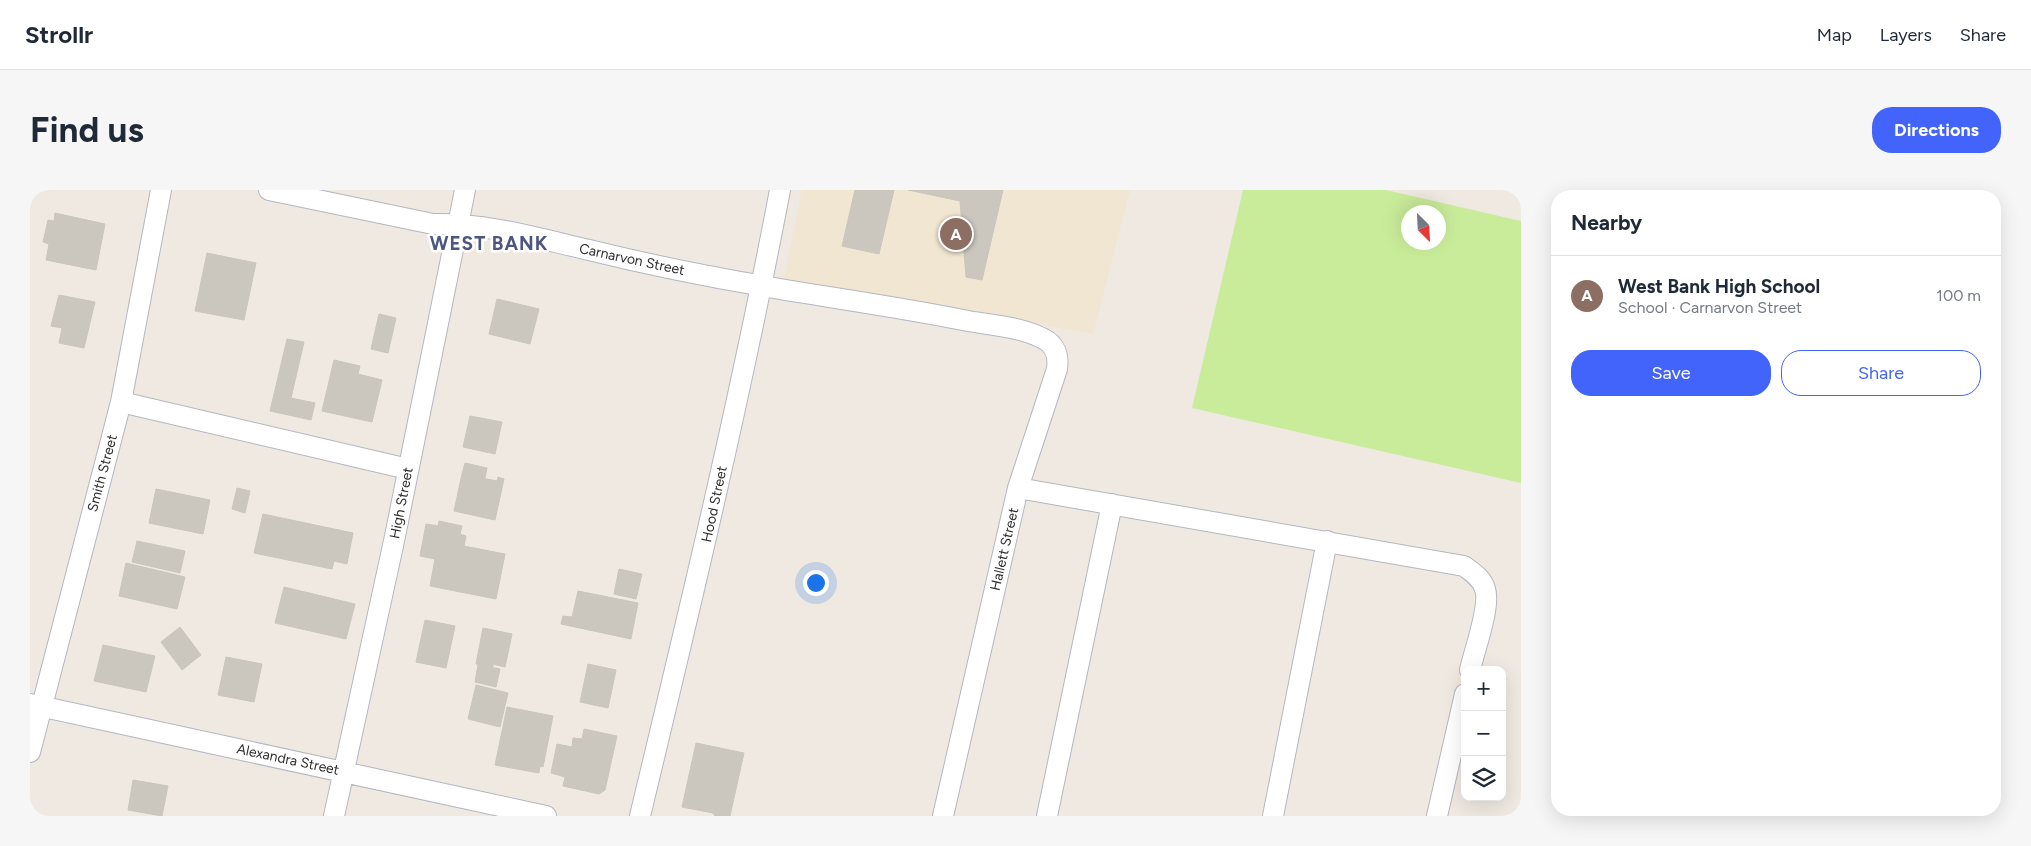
<!DOCTYPE html>
<meta charset="utf-8">
<style>
body{margin:0;font-family:Figtree,sans-serif;background:#f6f6f7;color:#1f2937}
.controls{position:absolute;right:15px;bottom:15px;display:grid;overflow:hidden;border-radius:10px;box-shadow:0 5px 20px #0002}
.controls button{width:45px;height:45px;display:grid;place-items:center;padding:0;border:0;border-bottom:1px solid #e0e1e3;background:#fff;color:#1f2937;font:25px sans-serif}
.compass{position:absolute;left:1371px;top:15px;width:45px;height:45px;border-radius:50%;background:#fff;box-shadow:0 5px 20px #0002;rotate:156deg}
.you{position:absolute;left:785px;top:392px;width:18px;height:18px;margin:-12px;border:4px solid #fff;border-radius:50%;background:#1a73e8;box-shadow:0 0 0 8px #1a73e833}
.badge{display:grid;place-items:center;width:32px;height:32px;border-radius:50%;background:#4264fb;color:#fff;font-size:16px;font-weight:700}
.pin{position:absolute;translate:-50% -50%;border:2px solid #fff;box-shadow:0 1px 5px #0006}
.list{margin:0;padding:0;list-style:none}
h2{display:flex;justify-content:space-between;align-items:center;height:65px;margin:0;padding:0 20px;font-size:21px}
h2 small{font-size:16px;font-weight:400;color:#747a83}
.list li{display:grid;grid-template-columns:32px 1fr auto;gap:15px;align-items:center;box-sizing:border-box;height:80px;padding:0 20px;border-top:1px solid #e0e1e3}
.list b{display:block;font-size:19px;white-space:nowrap}
.list p{margin:0;font-size:16px;white-space:nowrap;color:#747a83}
.list em{font-size:16px;font-style:normal;color:#747a83}
.actions{display:flex;gap:10px;padding:15px 20px}
.actions a{flex:1;padding:11px 0;border:1px solid #4264fb;border-radius:20px;text-align:center;font-size:18px;color:#4264fb}
.actions .main{background:#4264fb;color:#fff}
.icon{flex:none;width:28px;height:28px;fill:none;stroke:currentColor;stroke-width:2;stroke-linecap:round;stroke-linejoin:round}
.map{position:relative;flex:none;width:1491px;height:626px;overflow:hidden;border-radius:20px}
header{display:flex;align-items:center;gap:30px;box-sizing:border-box;height:70px;padding:0 25px;background:#fff;border-bottom:1px solid #e0e1e3}
header strong{font-size:24px}
nav{display:flex;gap:28px;margin-inline-start:auto;font-size:18px}
.intro{display:flex;align-items:center;justify-content:space-between;box-sizing:border-box;height:120px;padding:0 30px}
h1{margin:0;font-size:35px}
.button{padding:12px 22px;border-radius:20px;background:#4264fb;color:#fff;font-size:18px;font-weight:700}
main{display:flex;gap:30px;padding:0 30px}
aside{flex:1;background:#fff;border-radius:20px;box-shadow:0 5px 20px #0002}
.map>svg:first-child{display:block}
</style>
<header>
<strong>Strollr</strong>
<nav><a>Map</a><a>Layers</a><a>Share</a></nav>
</header>
<div class="intro"><h1>Find us</h1><a class="button">Directions</a></div>
<main>
<div class="map">
<svg width="1491" height="626" viewBox="0 0 1491 626">
<rect width="100%" height="100%" fill="#efe9e1"/>
<path fill="#f0e6d1" d="M772,0h328l-37,144 -309,-56z"/>
<path fill="#c9ec9a" fill-rule="evenodd" d="M1213,0h143l135,31v262l-329,-75zM1378,22h30v30h-30z"/>
<path fill="#cbc7bf" stroke="#cbc5ba" d="M825,0h39l-15,64 -37,-8z
M878,0h95l-21,90 -16,-3 -6,-76z
M25,23l50,11 -9,46 -50,-10 3,-16 -6,-2 5,-22 6,1z
M177,63l49,10 -12,57 -49,-9z
M29,105l36,7 -11,46 -25,-5 3,-15 -11,-2z
M467,109l42,10 -9,35 -41,-10z
M349,124l17,4 -8,35 -17,-4z
M257,149l17,3 -13,56 24,5 -4,17 -41,-9z
M304,170l26,6 -2,8 24,6 -10,42 -50,-11z
M440,226l32,6 -7,32 -32,-7z
M435,273l22,5 -2,10 -23,-4z
M432,284l35,7 1,-4 6,2 -9,41 -41,-9z
M207,298l13,3 -5,22 -13,-4z
M126,299l54,11 -7,34 -54,-11z
M233,324l90,19 -6,31 -13,-3 -2,8 -78,-16z
M409,331l23,5 -2,8 6,2 -2,10 41,8 -9,45 -66,-13 5,-27 -15,-3 6,-32 12,2z
M107,351l48,10 -5,22 -48,-11z
M96,373l59,14 -8,32 -58,-13z
M589,379l23,5 -6,25 -22,-5z
M254,397l71,17 -9,35 -71,-16z
M548,401l60,12 -7,36 -70,-15 2,-8 9,1z
M395,430l30,6 -9,42 -30,-6z
M150,437l21,28 -19,15 -21,-28z
M453,438l29,6 -7,33 -12,-3v3l-17,-3z
M73,455l52,11 -9,36 -52,-11z
M196,467l36,7 -8,38 -36,-7z
M558,474l28,6 -8,38 -28,-6z
M448,475l22,4 -4,18 -21,-5z
M446,495l32,8 -8,34 -32,-8z
M477,517l46,9 -10,51 -3,-1 -1,7 -44,-8z
M554,539l33,7 -12,54 -6,4 -36,-8 2,-9 -14,-4 6,-29 15,3 1,-9 9,1z
M666,553l48,10 -14,63h-15l-2,-3 -31,-6z
M103,590l35,6 -6,30 -34,-6z"/>
<g fill="none" stroke-linecap="round" stroke-linejoin="round">
<g stroke="#b4b7c1" stroke-width="22">
<path id="minor" d="M239,0l164,34c53,-1 104,14 156,26 57,14 116,26 174,36 68,12 137,21 205,35 24,4 52,6 74,17 13,6 17,17 15,31l-39,119 -75,328
M91,212l287,67
M988,298l446,78c8,6 18,12 21,23 6,17 -11,62 -15,81
M0,514l516,112
M0,562l91,-350 40,-212
M304,626l60,-275 71,-351
M610,626c50,-208 100,-416 140,-626
M1017,626l65,-312
M1243,626l54,-275
M1407,626l28,-122"/>
</g>
<use href="#minor" stroke="#fff" stroke-width="20"/>
</g>
<g text-anchor="middle" stroke-width="5" stroke-linejoin="round" paint-order="stroke">
<g font-size="14" fill="#2e2e2e" stroke="#fff">
<text transform="translate(602 69) rotate(12)" y="5">Carnarvon Street</text>
<text transform="translate(72 283) rotate(-75)" y="5">Smith Street</text>
<text transform="translate(371 313) rotate(-79)" y="5">High Street</text>
<text transform="translate(684 314) rotate(-78)" y="5">Hood Street</text>
<text transform="translate(974 359) rotate(-77)" y="5">Hallett Street</text>
<text transform="translate(258 569) rotate(12)" y="5">Alexandra Street</text>
</g>
<g font-size="19" font-weight="bold" letter-spacing="1" fill="#4d5680" stroke="#fff">
<text x="459" y="60">WEST BANK</text>
</g>
</g>
</svg>
<div class="controls">
<button>+</button>
<button>−</button>
<button><svg class="icon" aria-label="layers" viewBox="0 0 24 24"><path d="M12 4l9 5-9 5-9-5zM3 14l9 5 9-5"/></svg></button>
</div>
<svg class="compass" viewBox="-18 -18 36 36"><path d="M0-13l5 13h-10z" fill="#e53935"/><path d="M0 13l5-13h-10z" fill="#747a83"/></svg>
<div class="you"></div>
<div class="pin badge" style="left:926px;top:44px;background:#8d6e63">A</div>
</div>
<aside>
<h2>Nearby<small></small></h2>
<ul class="list">
<li><span class="badge" style="background:#8d6e63">A</span><div><b>West Bank High School</b><p>School · Carnarvon Street</p></div><em>100 m</em></li>
</ul>
<div class="actions"><a class="main">Save</a><a>Share</a></div>
</aside>
</main>
